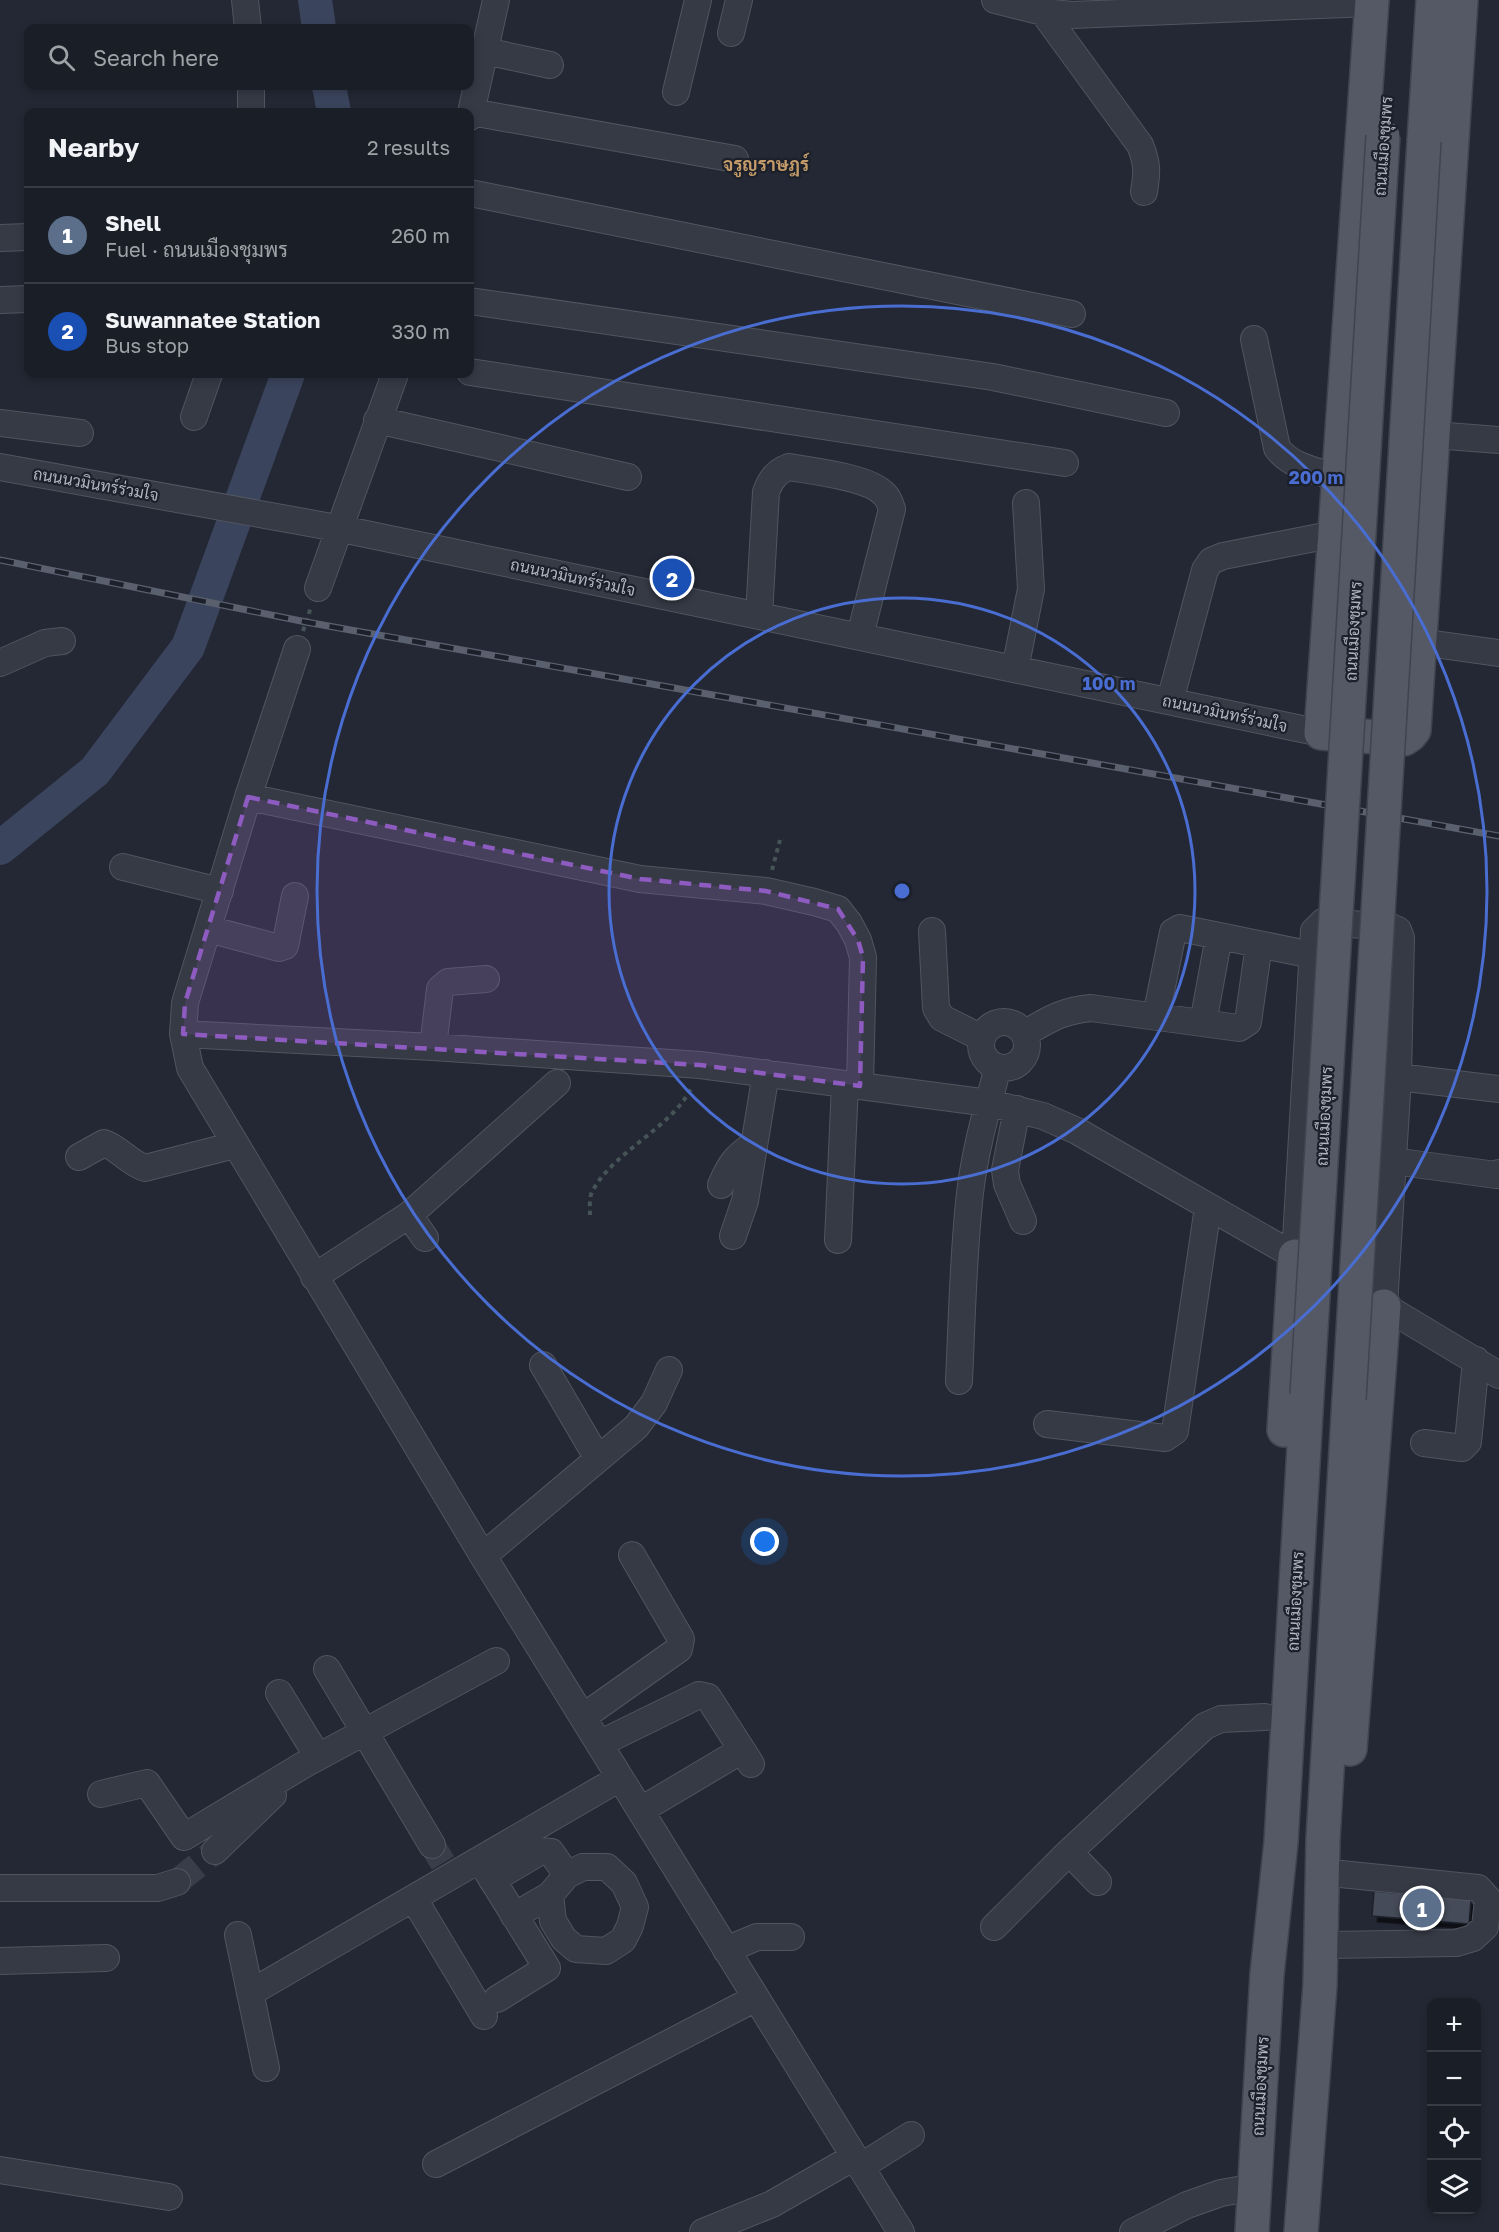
<!DOCTYPE html>
<meta charset="utf-8">
<style>
body{margin:0;font-family:"Golos Text",Sarabun,sans-serif;background:#272b33;color:#f1f3f6}
.controls{position:absolute;right:18px;bottom:18px;display:grid;overflow:hidden;border-radius:12px;box-shadow:0 3px 9px #0003}
.controls button{width:54px;height:54px;display:grid;place-items:center;padding:0;border:0;border-bottom:2px solid #383c44;background:#1a1e27;color:#f1f3f6;font:30px sans-serif}
.you{position:absolute;left:765px;top:1542px;width:21px;height:21px;margin:-15px;border:4px solid #fff;border-radius:50%;background:#1a73e8;box-shadow:0 0 0 9px #1a73e833}
.badge{display:grid;place-items:center;width:39px;height:39px;border-radius:50%;background:#bca0f2;color:#fff;font-size:20px;font-weight:700}
.pin{position:absolute;translate:-50% -50%;border:3px solid #fff;box-shadow:0 2px 6px #0006}
.list{margin:0;padding:0;list-style:none}
h2{display:flex;justify-content:space-between;align-items:center;height:78px;margin:0;padding:0 24px;font-size:26px}
h2 small{font-size:20px;font-weight:400;color:#9fa2a7}
.list li{display:grid;grid-template-columns:39px 1fr auto;gap:18px;align-items:center;box-sizing:border-box;height:96px;padding:0 24px;border-top:2px solid #383c44}
.list b{display:block;font-size:22px;white-space:nowrap}
.list p{margin:0;font-size:20px;white-space:nowrap;color:#9fa2a7}
.list em{font-size:20px;font-style:normal;color:#9fa2a7}
.icon{flex:none;width:33px;height:33px;fill:none;stroke:currentColor;stroke-width:2;stroke-linecap:round;stroke-linejoin:round}
.map{position:relative;flex:none;width:1499px;height:2232px;overflow:hidden}
.search{position:absolute;background:#1a1e27;box-shadow:0 3px 9px #0003;left:24px;top:24px;width:450px;height:66px;display:flex;align-items:center;gap:15px;box-sizing:border-box;padding:0 21px;border-radius:12px;color:#9fa2a7;font-size:22px}
.panel{position:absolute;background:#1a1e27;box-shadow:0 3px 9px #0003;left:24px;top:108px;width:450px;height:270px;border-radius:12px}
.map>svg:first-child{display:block}
</style>
<div class="map">
<svg width="1499" height="2232" viewBox="0 0 1499 2232">
<defs>
<filter id="shadow"><feDropShadow dx="5.5" dy="5.5" stdDeviation="0" flood-color="#0009"/></filter>
</defs>
<rect width="100%" height="100%" fill="#232834"/>
<g fill="none" stroke-linecap="round" stroke-linejoin="round">
<path stroke="#3a445c" stroke-width="34" d="M315,0l4,28
M329,86l5,26
M0,848l95,-77 93,-124 100,-273"/>
</g>
<path fill="#444b59" stroke="#1d222c" stroke-width="1.5" filter="url(#shadow)" d="M1374,1891l97,9 -2,24 -97,-8z"/>
<g fill="none" stroke-linecap="round" stroke-linejoin="round">
<path stroke="#383d49" stroke-width="26" stroke-dasharray="26 13" stroke-linecap="butt" d="M432,1845l11,18
M177,1882l38,-31"/>
<g stroke="#505560" stroke-width="28">
<path id="minor" d="M245,0l3,28
M995,0l48,12 29,3 299,-12
M1043,12l97,133c8,19 7,28 4,47
M731,33l8,-33
M485,51l65,14
M251,86v26
M676,92l22,-92
M471,112l264,47
M470,117l26,-117
M470,193l602,121
M0,238l28,-1
M0,300l28,-1
M470,301l523,76 173,36
M1254,339l23,109c14,19 40,23 62,30
M470,372l595,91
M194,417l15,-43
M377,420l251,57
M0,423l80,10
M1434,435l65,5
M0,467l337,61 984,205
M318,588l77,-214
M759,616l7,-124c5,-13 10,-20 23,-25 23,4 78,10 94,26 5,4 7,10 9,16l-32,127
M1420,642l78,11
M297,649l-49,148 -63,206 -2,31 7,34 293,488 418,676
M0,663l45,-20 17,-2
M1015,669l16,-80 -5,-86
M1170,701l35,-131 6,-9 12,-5 112,-22
M248,797l392,82 126,12 48,11 24,7 11,14 9,17 5,17 -3,129
M123,867l97,24
M208,929l71,19 6,-2 10,-50
M932,931l4,77 6,10 40,20
M1156,1016l17,-84 7,-4 132,27
M981 1045a23 23 0 1 1 46 0a23 23 0 1 1-46 0Z
M1203,1023l16,-87
M183,1034l250,13 267,18 289,38 54,13 34,15 218,125 19,-325 9,-9 68,5 7,3 3,8 -3,139 -14,229 115,69
M1024,1034c26,-15 37,-23 67,-26l148,20 9,-6 11,-78
M433,1047l7,-58 8,-7 38,-3
M1398,1077l101,12
M1017,1109l-12,61 2,14 16,37
M79,1157l25,-14c15,5 25,20 41,25l90,-23
M1393,1161l103,14 3,-2
M721,1185c9,-21 14,-28 33,-41
M409,1215l16,23
M733,1236l12,-35 21,-128
M838,1240l7,-156
M314,1277l95,-62 148,-132
M543,1365l55,94
M959,1381c3,-63 4,-126 11,-188 5,-43 17,-84 28,-126
M1047,1424l118,14 10,-7 33,-224
M1424,1443l38,5 6,-6 8,-82
M483,1556l153,-129 18,-24 15,-33
M327,1669l105,176
M279,1693l39,64
M583,1717l96,-68 2,-10 -49,-84
M599,1744l100,-49 9,2 43,67
M101,1794l46,-11 37,54 121,-73 191,-103
M641,1810l101,-60
M215,1851l58,-56
M1069,1852l29,30
M480,1860l67,108 -50,31
M492,1880l49,-29 10,1 16,23
M0,1888h158l19,-6
M414,1899l70,117
M514,1916l36,-21 17,-20 16,-8h24l17,16 11,24 -5,19 -7,14 -17,11 -30,-2 -12,-10 -11,-18 -3,-26
M994,1927l75,-75 136,-126 16,-7 44,-2
M238,1935l28,133
M1327,1945l129,-2 17,-5 12,-11 3,-28 -10,-11 -137,-14
M726,1950l31,-13h34
M0,1961l106,-3
M250,1993l370,-215
M436,2164l320,-166
M860,2167l51,-32
M0,2170l169,27
M703,2232l69,-28 82,-47
M1133,2232l54,-27 34,-12 34,-6"/>
</g>
<g stroke="#3f444f" stroke-width="36">
<path id="major" d="M1372,0l-51,733 83,6 6,-4 4,-5 47,-730
M1424,141l9,-141
M1284,1430l11,-174
M1350,1749l34,-443
M1252,2232l15,-258 14,-132 26,-447
M1301,2232l19,-247 3,-146 26,-440"/>
</g>
<path stroke="#465357" stroke-width="4" stroke-dasharray="4.5 4.5" stroke-linecap="butt" d="M303,631l8,-24
M772,870l8,-30
M590,1215c0,-7 -1,-17 2,-23 20,-40 83,-66 100,-106"/>
<use href="#minor" stroke="#363a45" stroke-width="26"/>
<use href="#major" stroke="#545965" stroke-width="33"/>
<g stroke="#5a606e" stroke-width="7">
<path id="rail" d="M0,560l306,62 1193,214"/>
</g>
<use href="#rail" stroke="#1b202a" stroke-width="4.5" stroke-dasharray="14" stroke-linecap="butt"/>
<g stroke="#3f444f" stroke-width="36" stroke-linecap="butt">
<path id="major-bridge" d="M1307,1395l76,-1259
M1349,1399l75,-1258"/>
</g>
<use href="#major-bridge" stroke="#545965" stroke-width="33"/>
</g>
<path fill="#8e5cc0" fill-opacity="0.2" stroke="#8e5cc0" stroke-width="4.5" stroke-dasharray="12 8" stroke-linejoin="round" d="M248,797l392,82 126,12 72,18 20,31 5,17 -3,129 -160,-21 -517,-31 2,-31z"/>
<g fill="none" stroke="#496dd1" stroke-width="3">
<circle cx="902" cy="891" r="293"/>
<circle cx="902" cy="891" r="585"/>
</g>
<g text-anchor="middle" stroke-width="4.5" stroke-linejoin="round" paint-order="stroke">
<g font-size="16" fill="#b0b5c2" stroke="#1b202a">
<text transform="translate(1383 146) rotate(-86)" y="6">ถนนเมืองชุมพร</text>
<text transform="translate(96 484) rotate(10)" y="6">ถนนนวมินทร์ร่วมใจ</text>
<text transform="translate(573 577) rotate(12)" y="6">ถนนนวมินทร์ร่วมใจ</text>
<text transform="translate(1353 631) rotate(-87)" y="6">ถนนเมืองชุมพร</text>
<text transform="translate(1225 713) rotate(12)" y="6">ถนนนวมินทร์ร่วมใจ</text>
<text transform="translate(1324 1116) rotate(-87)" y="6">ถนนเมืองชุมพร</text>
<text transform="translate(1295 1601) rotate(-87)" y="6">ถนนเมืองชุมพร</text>
<text transform="translate(1260 2086) rotate(-87)" y="6">ถนนเมืองชุมพร</text>
</g>
<g font-size="18" font-weight="bold" fill="#c49b69" stroke="#1b202a">
<text x="766" y="171">จรูญราษฎร์</text>
</g>
</g>
<circle cx="902" cy="891" r="9" fill="#496dd1" stroke="#1b202a" stroke-width="3"/>
<g font-size="18" text-anchor="middle" font-weight="bold" fill="#496dd1" stroke="#1b202a" stroke-width="4.5" stroke-linejoin="round" paint-order="stroke">
<text x="1316" y="484">200 m</text>
<text x="1109" y="690">100 m</text>
</g>
</svg>
<div class="controls">
<button>+</button>
<button>−</button>
<button><svg class="icon" aria-label="locate" viewBox="0 0 24 24"><circle cx="12" cy="12" r="6"/><path d="M12 2v4M12 18v4M2 12h4M18 12h4"/></svg></button>
<button><svg class="icon" aria-label="layers" viewBox="0 0 24 24"><path d="M12 4l9 5-9 5-9-5zM3 14l9 5 9-5"/></svg></button>
</div>
<div class="you"></div>
<div class="pin badge" style="left:1422px;top:1908px;background:#5c6f8a">1</div>
<div class="pin badge" style="left:672px;top:578px;background:#1a4fb4">2</div>
<div class="search"><svg class="icon" aria-label="search" viewBox="0 0 24 24"><circle cx="10" cy="10" r="6"/><path d="M15 15l6 6"/></svg>Search here</div>
<section class="panel">
<h2>Nearby<small>2 results</small></h2>
<ul class="list">
<li><span class="badge" style="background:#5c6f8a">1</span><div><b>Shell</b><p>Fuel · ถนนเมืองชุมพร</p></div><em>260 m</em></li>
<li><span class="badge" style="background:#1a4fb4">2</span><div><b>Suwannatee Station</b><p>Bus stop</p></div><em>330 m</em></li>
</ul>
</section>
</div>
